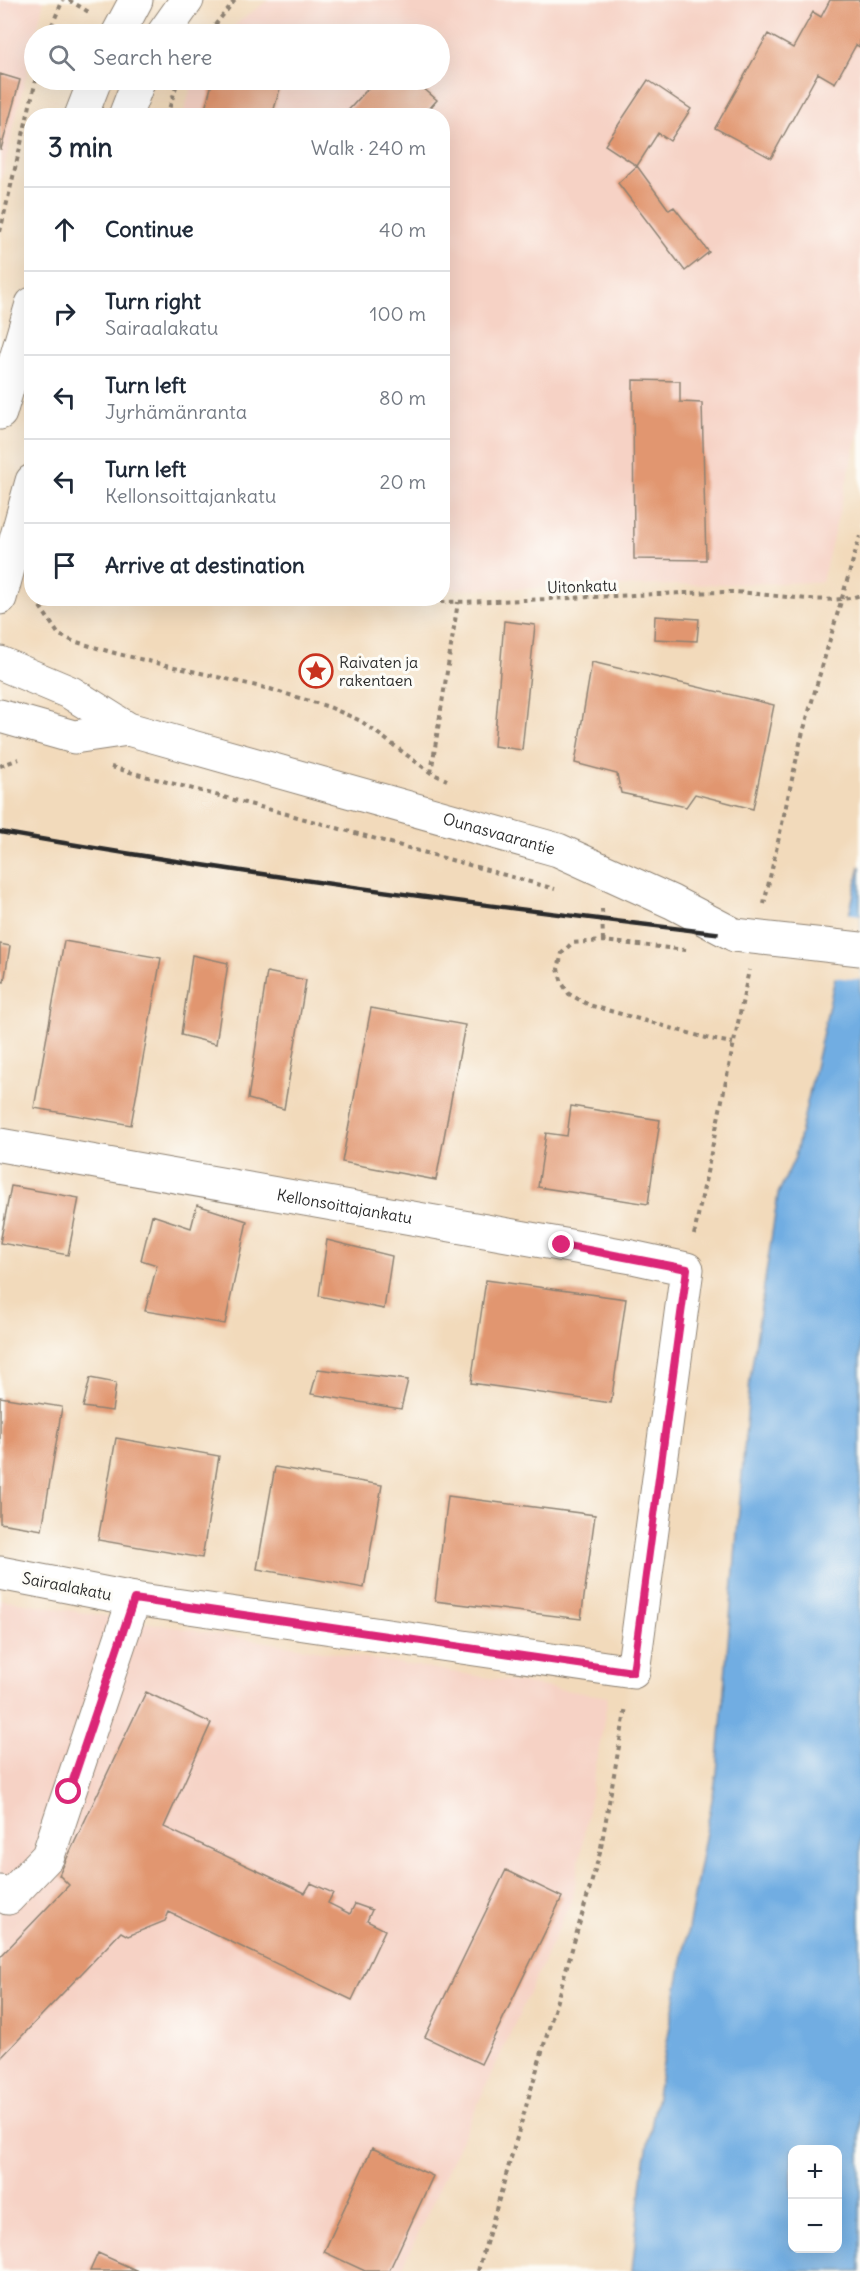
<!DOCTYPE html>
<meta charset="utf-8">
<style>
body{margin:0;font-family:Delius,sans-serif;background:#f6f6f7;color:#1f2937}
.controls{position:absolute;right:18px;bottom:18px;display:grid;overflow:hidden;border-radius:12px;box-shadow:0 6px 24px #0002}
.controls button{width:54px;height:54px;display:grid;place-items:center;padding:0;border:0;border-bottom:2px solid #e0e1e3;background:#fff;color:#1f2937;font:30px sans-serif}
.stop{position:absolute;width:18px;height:18px;margin:-14px;border:4px solid #db2777;border-radius:50%;background:#fff}
.stop.end{background:#db2777;border-color:#fff;box-shadow:0 2px 6px #0008}
.list{margin:0;padding:0;list-style:none}
h2{display:flex;justify-content:space-between;align-items:center;height:78px;margin:0;padding:0 24px;font-size:26px}
h2 small{font-size:20px;font-weight:400;color:#747a83}
.list li{display:grid;grid-template-columns:39px 1fr auto;gap:18px;align-items:center;box-sizing:border-box;height:84px;padding:0 24px;border-top:2px solid #e0e1e3}
.list b{display:block;font-size:22px;white-space:nowrap}
.list p{margin:0;font-size:20px;white-space:nowrap;color:#747a83}
.list em{font-size:20px;font-style:normal;color:#747a83}
.icon{flex:none;width:33px;height:33px;fill:none;stroke:currentColor;stroke-width:2;stroke-linecap:round;stroke-linejoin:round}
.map{position:relative;flex:none;width:860px;height:2271px;overflow:hidden}
.search{position:absolute;background:#fff;box-shadow:0 6px 24px #0002;left:24px;top:24px;width:426px;height:66px;display:flex;align-items:center;gap:15px;box-sizing:border-box;padding:0 21px;border-radius:33px;color:#747a83;font-size:22px}
.panel{position:absolute;background:#fff;box-shadow:0 6px 24px #0002;left:24px;top:108px;width:426px;height:498px;border-radius:24px}
.map>svg:first-child{display:block}
</style>
<div class="map">
<svg width="860" height="2271" viewBox="0 0 860 2271">
<rect width="100%" height="100%" fill="#fdfcf7"/>
<filter id="ink" filterUnits="userSpaceOnUse"><feTurbulence type="fractalNoise" baseFrequency=".0167" numOctaves="2"/><feDisplacementMap in="SourceGraphic" scale="12" xChannelSelector="R" yChannelSelector="G"/><feConvolveMatrix kernelMatrix="1 2 1 2 8 2 1 2 1" color-interpolation-filters="sRGB"/></filter>
<filter id="wash" filterUnits="userSpaceOnUse"><feTurbulence type="fractalNoise" baseFrequency=".008" numOctaves="4" result="noise"/><feDisplacementMap in="SourceGraphic" scale="24" xChannelSelector="R" yChannelSelector="G"/><feGaussianBlur stdDeviation="1.35" result="paint"/><feColorMatrix in="noise" values="0 0 0 0 0 0 0 0 0 0 0 0 0 0 0 0 0 1.4 0 .05"/><feComposite in="paint" operator="in"/></filter>
<g filter="url(#wash)">
<rect width="100%" height="100%" fill="#f2dabb"/>
<path fill="#f6d2c5" d="M0,0h44l-44,185z
M268,0h592v427l-38,155 -379,8 -1,-474h-259l10,-36h247v-46h-217z
M0,1599l608,98 -35,200 -172,374h-401z"/>
<path fill="#71ade2" stroke="#4e6c86" stroke-width="1.5" fill-rule="evenodd" d="M860,866v1405h-228l11,-100 74,-398 33,-394 28,-185 17,-37zM792,2150h46v98h-46z"/>
<path fill="#f2dabb" d="M846,913l14,2v65l-28,-3z"/>
<g id="blocks">
<path fill="#e1966f" d="M830,0h30v47l-4,-2 -21,38 -17,-10 -47,85 -56,-30 53,-94 25,14 20,-36 8,5z
M0,74l20,6 -19,69h-1z
M213,80h49l19,5 -9,31h-69z
M376,80h38l23,20 -14,16h-80z
M648,80l43,29 -21,32 -12,-8 -21,33 -32,-21z
M637,166l32,44 5,-3 35,45 -24,19 -67,-88z
M633,380l47,1v21l22,1 4,157 -72,-1z
M655,616l44,3 -2,22 -43,-2z
M504,621l31,4 -13,125 -28,-4z
M592,662l182,43 -21,104 -58,-15 -9,13 -65,-14 -4,-19 -42,-11z
M64,941l97,17 -30,167 -97,-17z
M0,944l10,2 -6,36 -4,-1z
M192,955l36,8 -12,81 -35,-9z
M267,972l39,8 -22,129 -36,-10z
M371,1008l94,17 -29,155 -94,-18z
M571,1106l89,14 -12,84 -110,-17 8,-54 21,3z
M11,1186l68,12 -11,57 -68,-12z
M197,1205l50,16 -22,103 -80,-13 12,-46 -16,-5 11,-45 39,13z
M327,1240l65,16 -8,53 -65,-13z
M486,1280l140,19 -15,104 -140,-20z
M318,1369l90,11 -7,29 -90,-15z
M90,1378l26,5 -4,28 -29,-4z
M0,1397l62,10 -20,123 -42,-7z
M116,1438l103,18 -17,102 -104,-18z
M275,1467l107,18 -18,103 -107,-19z
M448,1496l147,19 -14,104 -146,-18z
M146,1692l65,31 -47,104 141,66 6,-10 22,10 -5,10 22,11 5,-10 17,6 -5,11 18,9 -33,70 -183,-88 -4,9 -37,15 -7,-4 -121,127v-102l69,-72 -10,-10z
M506,1870l56,27 -81,167 -56,-27z
M372,2148l61,28 -44,95h-24l-41,-19z
M98,2253l40,18h-48z"/>
</g>
</g>
<g filter="url(#ink)">
<use href="#blocks" fill-opacity="0" stroke="#8e8273" stroke-width="1.5"/>
<g fill="none" stroke-linecap="round" stroke-linejoin="round">
<g stroke="#8e8273" stroke-width="35">
<g id="minor">
<path d="M118,34l18,-34"/>
<path d="M163,34l24,-34"/>
<path d="M81,116l14,-36"/>
<path d="M125,116l14,-36"/>
<path d="M0,413l32,-109"/>
<path d="M0,598l32,-117"/>
<path id="s1" d="M0,663l71,30 57,36 430,121 114,52 63,33"/>
<path d="M0,716l74,21 54,-8"/>
<path id="s2" d="M0,1145l632,112 55,12 -54,403 -499,-73 -134,-26"/>
<path d="M0,1892l8,6 40,-42 86,-257"/>
</g>
</g>
<path stroke="#8e8273" stroke-width="4" stroke-dasharray="4.5 4.5" stroke-linecap="butt" d="M69,0l23,14
M215,25l20,-25
M48,34l15,-34
M167,116l11,-36
M0,232l36,-152
M40,598l-1,7 20,30 14,6 45,13 152,35 59,18 32,14 70,52 16,7
M324,598c135,11 270,-4 405,-6 35,0 101,15 131,3
M0,766l19,-7
M111,767l183,49 261,73
M431,773l27,-171
M764,904l37,-165 59,-203
M602,909l1,32
M686,950l-83,-9 -31,2 -10,10 -4,16 4,14 7,11 20,11 121,34 23,4
M694,1235l55,-265
M478,2271l122,-418 26,-146"/>
<use href="#minor" stroke="#fff" stroke-width="33"/>
<path stroke="#2b2b2b" stroke-width="4.5" d="M0,832c285,50 572,85 860,118"/>
<g stroke="#8e8273" stroke-width="35" stroke-linecap="butt">
<path id="minor-bridge" d="M735,935l125,14"/>
</g>
<use href="#minor-bridge" stroke="#fff" stroke-width="33"/>
</g>
</g>
<g fill="none" stroke-linecap="round" stroke-linejoin="round" filter="url(#ink)">
<path stroke="#db2777" stroke-width="8" d="M69,1792l65,-193 499,73 54,-403 -125,-24"/>
</g>
<defs>
<g id="sight-ring" transform="scale(1.725)"><circle r="9.5" fill="#fdfcf7" stroke="#c8321e" stroke-width="1.5"/><path d="M0-6L1.8-2.2L6-1.7L2.9 1.2L3.7 5.4L0 3.3L-3.7 5.4L-2.9 1.2L-6-1.7L-1.8-2.2Z" fill="#c8321e"/></g>
</defs>
<g fill-rule="evenodd">
<use href="#sight-ring" x="316" y="671"/>
</g>
<g text-anchor="middle" stroke-width="6" stroke-linejoin="round" paint-order="stroke">
<g font-size="16" fill="#2b2b2b" stroke="#fdfcf7">
<text transform="translate(582 586) rotate(-2)" y="6">Uitonkatu</text>
<text dy="6" stroke="none"><textPath href="#s1" startOffset="530">Ounasvaarantie</textPath></text>
<text dy="6" stroke="none"><textPath href="#s2" startOffset="350">Kellonsoittajankatu</textPath></text>
<text transform="translate(67 1586) rotate(11)" y="6">Sairaalakatu</text>
</g>
<g font-size="16" fill="#2b2b2b" stroke="#fdfcf7" text-anchor="start">
<text x="339" y="668">Raivaten ja<tspan x="339" dy="18">rakentaen</tspan></text>
</g>
</g>
</svg>
<div class="controls">
<button>+</button>
<button>−</button>
</div>
<div class="stop" style="left:69px;top:1792px"></div>
<div class="stop end" style="left:562px;top:1245px"></div>
<div class="search"><svg class="icon" aria-label="search" viewBox="0 0 24 24"><circle cx="10" cy="10" r="6"/><path d="M15 15l6 6"/></svg>Search here</div>
<section class="panel">
<h2>3 min<small>Walk · 240 m</small></h2>
<ul class="list">
<li><svg class="icon" aria-label="ahead" viewBox="0 0 24 24"><path d="M12 20V5M6 11l6-6 6 6"/></svg><div><b>Continue</b></div><em>40 m</em></li>
<li><svg class="icon" aria-label="right" viewBox="0 0 24 24"><path d="M7 20v-9h11M14 6l5 5-5 5"/></svg><div><b>Turn right</b><p>Sairaalakatu</p></div><em>100 m</em></li>
<li><svg class="icon" aria-label="left" viewBox="0 0 24 24"><path d="M17 20v-9H6M10 6l-5 5 5 5"/></svg><div><b>Turn left</b><p>Jyrhämänranta</p></div><em>80 m</em></li>
<li><svg class="icon" aria-label="left" viewBox="0 0 24 24"><path d="M17 20v-9H6M10 6l-5 5 5 5"/></svg><div><b>Turn left</b><p>Kellonsoittajankatu</p></div><em>20 m</em></li>
<li><svg class="icon" aria-label="arrive" viewBox="0 0 24 24"><path d="M6 21V4h12l-3 4 3 4H6"/></svg><div><b>Arrive at destination</b></div></li>
</ul>
</section>
</div>
